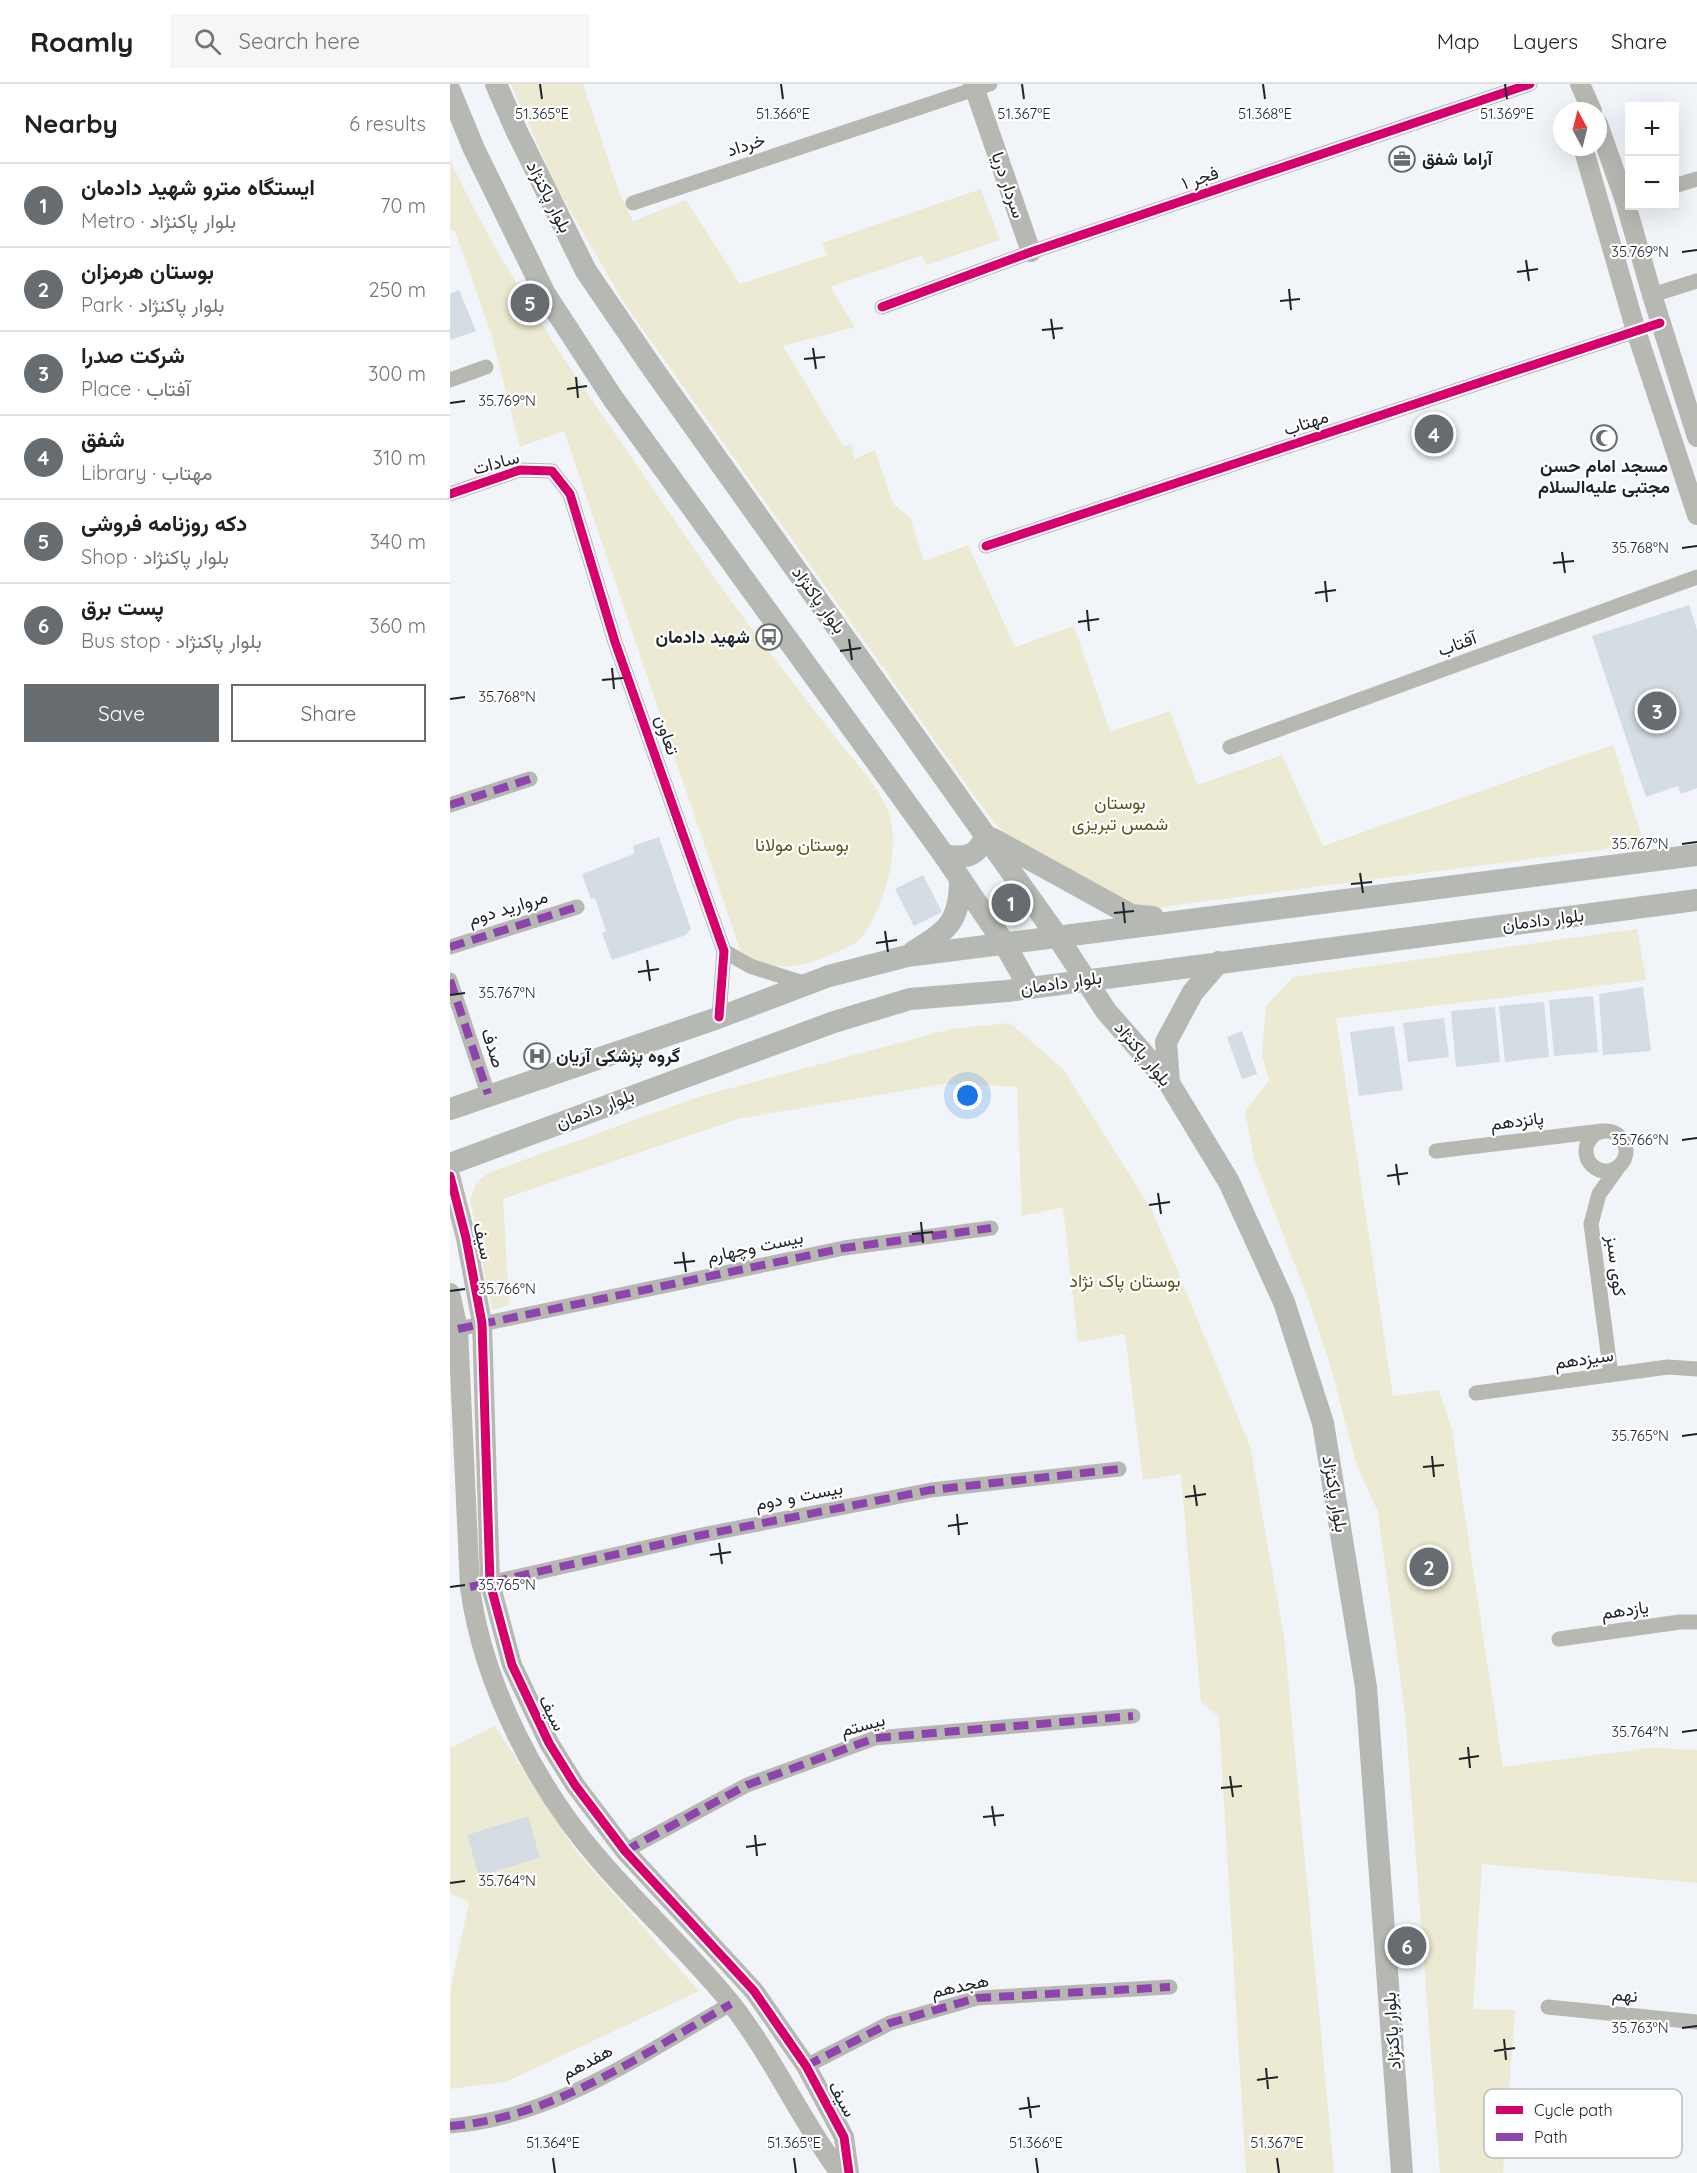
<!DOCTYPE html>
<meta charset="utf-8">
<style>
body{margin:0;font-family:Quicksand,Vazirmatn,sans-serif;background:#f6f6f6;color:#202124}
.controls{position:absolute;right:18px;top:18px;display:grid;overflow:hidden;border-radius:0px;box-shadow:0 6px 24px #0002}
.controls button{width:54px;height:54px;display:grid;place-items:center;padding:0;border:0;border-bottom:2px solid #e0e0e0;background:#fff;color:#202124;font:30px sans-serif}
.compass{position:absolute;left:1103px;top:18px;width:54px;height:54px;border-radius:50%;background:#fff;box-shadow:0 6px 24px #0002;rotate:353deg}
.you{position:absolute;left:518px;top:1012px;width:21px;height:21px;margin:-15px;border:4px solid #fff;border-radius:50%;background:#1a73e8;box-shadow:0 0 0 9px #1a73e833}
.badge{display:grid;place-items:center;width:39px;height:39px;border-radius:50%;background:#676c71;color:#fff;font-size:20px;font-weight:700}
.pin{position:absolute;translate:-50% -50%;border:3px solid #fff;box-shadow:0 2px 6px #0006}
.list{margin:0;padding:0;list-style:none}
h2{display:flex;justify-content:space-between;align-items:center;height:78px;margin:0;padding:0 24px;font-size:26px}
h2 small{font-size:20px;font-weight:400;color:#757577}
.list li{display:grid;grid-template-columns:39px 1fr auto;gap:18px;align-items:center;box-sizing:border-box;height:84px;padding:0 24px;border-top:2px solid #e0e0e0}
.list b{display:block;font-size:22px;white-space:nowrap}
.list p{margin:0;font-size:20px;white-space:nowrap;color:#757577}
.list em{font-size:20px;font-style:normal;color:#757577}
.actions{display:flex;gap:12px;padding:18px 24px}
.actions a{flex:1;padding:14px 0;border:2px solid #676c71;border-radius:0px;text-align:center;font-size:21px;color:#676c71}
.actions .main{background:#676c71;color:#fff}
.icon{flex:none;width:33px;height:33px;fill:none;stroke:currentColor;stroke-width:2;stroke-linecap:round;stroke-linejoin:round}
.map{position:relative;flex:none;width:1247px;height:2089px;overflow:hidden}
header{display:flex;align-items:center;gap:36px;box-sizing:border-box;height:84px;padding:0 30px;background:#fff;border-bottom:2px solid #e0e0e0}
header strong{font-size:28px}
nav{display:flex;gap:33px;margin-inline-start:auto;font-size:21px}
.search{width:420px;height:54px;background:#f6f6f6;display:flex;align-items:center;gap:15px;box-sizing:border-box;padding:0 21px;border-radius:0px;color:#757577;font-size:22px}
main{display:flex}
aside{flex:1;background:#fff}
.map>svg:first-child{display:block}
</style>
<header>
<strong>Roamly</strong>
<div class="search"><svg class="icon" aria-label="search" viewBox="0 0 24 24"><circle cx="10" cy="10" r="6"/><path d="M15 15l6 6"/></svg>Search here</div>
<nav><a>Map</a><a>Layers</a><a>Share</a></nav>
</header>
<main>
<aside>
<h2>Nearby<small>6 results</small></h2>
<ul class="list">
<li><span class="badge">1</span><div><b>ایستگاه مترو شهید دادمان</b><p>Metro · بلوار پاکنژاد</p></div><em>70 m</em></li>
<li><span class="badge">2</span><div><b>بوستان هرمزان</b><p>Park · بلوار پاکنژاد</p></div><em>250 m</em></li>
<li><span class="badge">3</span><div><b>شرکت صدرا</b><p>Place · آفتاب</p></div><em>300 m</em></li>
<li><span class="badge">4</span><div><b>شفق</b><p>Library · مهتاب</p></div><em>310 m</em></li>
<li><span class="badge">5</span><div><b>دکه روزنامه فروشی</b><p>Shop · بلوار پاکنژاد</p></div><em>340 m</em></li>
<li><span class="badge">6</span><div><b>پست برق</b><p>Bus stop · بلوار پاکنژاد</p></div><em>360 m</em></li>
</ul>
<div class="actions"><a class="main">Save</a><a>Share</a></div>
</aside>
<div class="map">
<svg width="1247" height="2089" viewBox="0 0 1247 2089">
<rect width="100%" height="100%" fill="#f1f4f8"/>
<path fill="#edead3" d="M61,0h72l36,108 14,29 53,-21 54,84 87,-29 -5,-12 159,-54 19,51 -73,25 -6,-9 -91,31 25,40 -72,19 61,101 8,-3 2,15 21,-9 18,54 17,13 14,44 44,-16 47,102 59,-21 36,106 60,-21 27,74 85,-30 41,91 290,-101 31,99 -498,65 -35,-12 -95,-53 -22,-22 -26,-35 -344,-484 -68,-117z
M0,76c52,111 121,210 190,310 37,53 73,108 112,159 28,38 58,75 87,113 16,19 40,46 49,69 14,35 -4,101 -29,129 -6,6 -20,11 -28,14 -33,16 -58,17 -90,-1l-177,-522 -44,16 -29,-114 -36,-102 -5,-1z
M1187,845l9,51 -310,38 57,378 46,-6 13,41 51,336 147,-19 47,2v133l-215,-19 -9,145 42,1 -12,163h-63l-35,-460 -27,-201 -21,-46 -28,-105 -19,-57 -56,-145 -9,-48 24,-30 -7,-26 4,-49 27,-29z
M560,939l53,46 90,143 97,234 34,191 50,536h-88l-27,-456 -18,-15 -20,-228 -38,6 -18,-146 -47,8 -15,-135 -41,9 -5,-129 -68,-4 -208,35 -238,81 6,106 -17,5 -22,-110 6,-17 12,-10 210,-76 253,-68z
M45,1642l81,125 123,140 -193,91 -56,7v-97l19,-90 -19,-8v-149l2,2z"/>
<path fill="#d4dce4" d="M9,206l17,41 -26,9v-46z
M1239,521l8,25v158l-16,6 -3,-8 -32,11 -54,-161z
M209,753l32,92 -5,6 -74,25 -10,-27 4,-2 -11,-33 -4,1 -9,-25 52,-20 -1,-8z
M473,791l19,37 -28,14 -19,-37z
M1193,903l8,64 -48,4 -4,-61z
M1143,912l5,56 -44,4 -5,-56z
M1094,918l5,55 -44,5 -6,-56z
M1045,923l5,55 -44,5 -5,-56z
M994,934l5,39 -41,5 -5,-39z
M944,942l9,64 -44,6 -9,-64z
M792,947l15,43 -15,5 -15,-42z
M78,1732l12,42 -61,18 -12,-41z"/>
<g fill="none" stroke-linecap="round" stroke-linejoin="round">
<path stroke="#b8b8b3" stroke-width="15" d="M1224,102l23,-7
M183,119l357,-119
M1202,211l45,-14
M432,223l149,-55 499,-168
M0,296l36,-13
M0,410l70,-24 32,1 18,23 45,148 109,309 -5,66
M536,462l650,-215
M780,663l467,-170
M0,721l80,-26
M0,863l127,-40
M274,867l26,15 56,18
M0,896l38,114
M1136 1067a20 20 0 1 1 40 0a20 20 0 1 1-40 0Z
M986,1067l166,-20
M8,1245l386,-81 147,-20
M1161,1291l-20,-151 8,-30 18,-25
M1026,1309l192,-26 29,2
M30,1501l222,-50 229,-45 188,-21
M1109,1555l121,-17h17
M175,1767l122,-66 128,-47 258,-22
M1098,1923l149,15
M356,1982l84,-43 87,-25 193,-11
M0,2042c104,-8 192,-72 281,-122"/>
<path stroke="#b8b8b3" stroke-width="20" d="M523,0l58,168
M1130,0l12,27
M1148,40l27,77 27,94 45,142
M1133,63l53,184 61,184
M0,1092l16,62 16,85 8,260 22,82 37,78 26,42 50,66 129,140 52,75 38,71 5,36
M0,1209l8,36 12,258c13,99 68,204 134,278 41,47 87,89 126,137 42,53 70,117 110,171"/>
<path stroke="#b6b8b3" stroke-width="22" d="M46,0l21,48 69,139 67,98 404,567 49,75 63,72 60,99 55,120 39,121 43,264 36,486
M0,7l24,58 71,145 67,103 332,458 60,88 25,44
M543,755l138,76 22,2
M494,771c22,4 33,2 42,-20
M463,868c35,-22 47,-30 47,-73
M719,999l-3,-41 27,-50 26,-30
M0,1025l265,-90 114,-43 78,-20 790,-101
M0,1080l384,-142 76,-23 97,-8 690,-91"/>
<path stroke="#8e44ad" stroke-width="8" stroke-dasharray="15 8" stroke-linecap="butt" d="M0,721l80,-26
M0,863l127,-40
M0,896l38,114
M8,1245l386,-81 147,-20
M20,1503l232,-52 229,-45 188,-21
M175,1767l122,-66 128,-47 258,-22
M356,1982l84,-43 87,-25 193,-11
M0,2042c104,-8 192,-72 281,-122"/>
<g stroke="#fff" stroke-width="13">
<path id="cycleway" d="M432,223l149,-55 499,-168
M0,410l70,-24 32,1 18,23 45,148 109,309 -5,66
M536,462l674,-223
M0,1092l16,62 16,85 8,260 22,82 37,78 26,42 50,66 129,140 52,75 38,71 5,36"/>
</g>
<use href="#cycleway" stroke="#d6006c" stroke-width="9"/>
</g>
<path fill="none" stroke="#1d2329" stroke-width="2" d="M90,0l2,15M331,0l2,15M572,0l2,15M813,0l2,15M1055,0l2,15M1232,168l15,-2M1076,176l3,21M1067,188l21,-3M839,205l2,21M830,217l20,-2M601,235l3,20M592,246l21,-2M363,264l3,21M354,275l21,-2M126,293l2,21M117,305l20,-3M0,319l15,-2M1232,464l15,-2M1112,468l3,21M1103,479l21,-2M875,497l2,21M865,509l21,-3M637,526l2,21M628,538l21,-3M399,555l3,21M390,567l21,-3M162,584l2,21M152,596l21,-2M0,615l15,-2M1232,760l15,-2M910,789l3,20M901,800l21,-2M673,818l2,21M664,829l20,-2M435,847l3,21M426,859l21,-3M197,876l3,21M188,888l21,-3M0,911l15,-2M1232,1056l15,-2M946,1080l3,21M937,1092l21,-3M708,1109l3,21M699,1121l21,-3M471,1138l2,21M462,1150l21,-2M233,1168l3,20M224,1179l21,-2M0,1207l15,-2M1232,1352l15,-2M982,1372l2,21M973,1383l21,-2M744,1401l3,21M735,1413l21,-3M507,1430l2,21M498,1442l20,-3M269,1459l3,21M260,1471l21,-3M0,1503l15,-2M1232,1648l15,-2M1018,1663l2,21M1009,1675l20,-3M780,1692l3,21M771,1704l21,-2M542,1722l3,20M533,1733l21,-2M305,1751l2,21M296,1763l20,-3M0,1799l15,-2M1232,1944l15,-2M1054,1955l2,21M1044,1967l21,-3M816,1984l2,21M807,1996l21,-3M578,2013l3,21M569,2025l21,-3M103,2074l2,15M344,2074l2,15M586,2074l2,15M827,2074l2,15"/>
<defs>
<g id="office-ring" transform="scale(1.35)"><circle r="9.5" fill="#fff" stroke="#676c71" stroke-width="1.5"/><path d="M-6-3h4V-5.5h4V-3h4V5H-6ZM-1-4.5V-3h2v-1.5ZM-6 0V1H6V0Z" fill="#676c71"/></g>
<g id="mosque-ring" transform="scale(1.35)"><circle r="9.5" fill="#fff" stroke="#676c71" stroke-width="1.5"/><path d="M3.5-4.9A6 6 0 1 0 3.5 4.9A5 5 0 1 1 3.5-4.9Z" fill="#676c71"/></g>
<g id="bus-ring" transform="scale(1.35)"><circle r="9.5" fill="#fff" stroke="#676c71" stroke-width="1.5"/><path d="M-5-6H5V4H4V6H2V4H-2V6H-4V4H-5ZM-3.5-4V0h7V-4ZM-3.5 1.2v1.5H-2V1.2ZM2 1.2v1.5H3.5V1.2Z" fill="#676c71"/></g>
<g id="hospital-ring" transform="scale(1.35)"><circle r="9.5" fill="#fff" stroke="#676c71" stroke-width="1.5"/><path d="M-5-5h3v3.5h4V-5h3V5h-3V1.5h-4V5h-3Z" fill="#676c71"/></g>
</defs>
<g fill-rule="evenodd">
<use href="#office-ring" x="952" y="75"/>
<use href="#mosque-ring" x="1154" y="354"/>
<use href="#bus-ring" x="319" y="553"/>
<use href="#hospital-ring" x="87" y="972"/>
</g>
<g text-anchor="middle" stroke-width="4.5" stroke-linejoin="round" paint-order="stroke">
<g font-size="18" fill="#1d2329" stroke="#fff">
<text transform="translate(296 61) rotate(-18)" y="6">خرداد</text>
<text transform="translate(750 94) rotate(-19)" y="6">فجر ۱</text>
<text transform="translate(558 101) rotate(71)" y="6">سردار دریا</text>
<text transform="translate(99 113) rotate(63)" y="6">بلوار پاکنژاد</text>
<text transform="translate(856 339) rotate(-18)" y="6">مهتاب</text>
<text transform="translate(46 379) rotate(-15)" y="6">سادات</text>
<text transform="translate(369 516) rotate(54)" y="6">بلوار پاکنژاد</text>
<text transform="translate(1007 560) rotate(-20)" y="6">آفتاب</text>
<text transform="translate(217 651) rotate(71)" y="6">تعاون</text>
<text transform="translate(58 824) rotate(-17)" y="6">مروارید دوم</text>
<text transform="translate(1093 836) rotate(-7)" y="6">بلوار دادمان</text>
<text transform="translate(611 899) rotate(-8)" y="6">بلوار دادمان</text>
<text transform="translate(43 964) rotate(72)" y="6">صدف</text>
<text transform="translate(693 970) rotate(50)" y="6">بلوار پاکنژاد</text>
<text transform="translate(145 1025) rotate(-21)" y="6">بلوار دادمان</text>
<text transform="translate(1067 1037) rotate(-7)" y="6">پانزدهم</text>
<text transform="translate(33 1157) rotate(77)" y="6">سیف</text>
<text transform="translate(305 1163) rotate(-12)" y="6">بیست وچهارم</text>
<text transform="translate(1166 1182) rotate(83)" y="6">کوی سبز</text>
<text transform="translate(1134 1275) rotate(-8)" y="6">سیزدهم</text>
<text transform="translate(885 1410) rotate(80)" y="6">بلوار پاکنژاد</text>
<text transform="translate(349 1412) rotate(-11)" y="6">بیست و دوم</text>
<text transform="translate(1175 1526) rotate(-8)" y="6">یازدهم</text>
<text transform="translate(102 1629) rotate(63)" y="6">سیف</text>
<text transform="translate(413 1641) rotate(-15)" y="6">بیستم</text>
<text transform="translate(510 1902) rotate(-12)" y="6">هجدهم</text>
<text transform="translate(1175 1911) rotate(6)" y="6">نهم</text>
<text transform="translate(942 1947) rotate(-94)" y="6">بلوار پاکنژاد</text>
<text transform="translate(137 1978) rotate(-28)" y="6">هفدهم</text>
<text transform="translate(392 2015) rotate(61)" y="6">سیف</text>
</g>
<g font-size="18" font-weight="bold" fill="#1d2329" stroke="#fff" text-anchor="start">
<text x="972" y="81">آراما شفق</text>
<text x="1154" y="388" text-anchor="middle">مسجد امام حسن<tspan x="1154" dy="21">مجتبی علیه‌السلام</tspan></text>
<text x="300" y="559" text-anchor="end">شهید دادمان</text>
<text x="106" y="978">گروه پزشکی آریان</text>
</g>
<g font-size="18" fill="#5c531b" stroke="#fff">
<text x="670" y="725">بوستان<tspan x="670" dy="21">شمس تبریزی</tspan></text>
<text x="352" y="767">بوستان مولانا</text>
<text x="675" y="1203">بوستان پاک نژاد</text>
</g>
</g>
<rect x="1034" y="2005" width="198" height="69" rx="9" fill="#fff" stroke="#bbbdbf" stroke-width="1.5"/>
<rect x="1046" y="2022" width="27" height="8" fill="#d6006c"/>
<rect x="1046" y="2049" width="27" height="8" fill="#8e44ad"/>
<g font-size="16" fill="#1d2329">
<text x="1084" y="2032">Cycle path</text>
<text x="1084" y="2059">Path</text>
</g>
<g font-size="15" text-anchor="middle" fill="#1d2329" stroke="#fff" stroke-width="4.5" stroke-linejoin="round" paint-order="stroke">
<text x="92" y="35">51.365°E</text>
<text x="333" y="35">51.366°E</text>
<text x="574" y="35">51.367°E</text>
<text x="815" y="35">51.368°E</text>
<text x="1057" y="35">51.369°E</text>
<text x="1190" y="173">35.769°N</text>
<text x="57" y="322">35.769°N</text>
<text x="1190" y="469">35.768°N</text>
<text x="57" y="618">35.768°N</text>
<text x="1190" y="765">35.767°N</text>
<text x="57" y="914">35.767°N</text>
<text x="1190" y="1061">35.766°N</text>
<text x="57" y="1210">35.766°N</text>
<text x="1190" y="1357">35.765°N</text>
<text x="57" y="1506">35.765°N</text>
<text x="1190" y="1653">35.764°N</text>
<text x="57" y="1802">35.764°N</text>
<text x="1190" y="1949">35.763°N</text>
<text x="103" y="2064">51.364°E</text>
<text x="344" y="2064">51.365°E</text>
<text x="586" y="2064">51.366°E</text>
<text x="827" y="2064">51.367°E</text>
</g>
</svg>
<div class="controls">
<button>+</button>
<button>−</button>
</div>
<svg class="compass" viewBox="-18 -18 36 36"><path d="M0-13l5 13h-10z" fill="#e53935"/><path d="M0 13l5-13h-10z" fill="#757577"/></svg>
<div class="you"></div>
<div class="pin badge" style="left:561px;top:819px">1</div>
<div class="pin badge" style="left:979px;top:1483px">2</div>
<div class="pin badge" style="left:1207px;top:627px">3</div>
<div class="pin badge" style="left:984px;top:350px">4</div>
<div class="pin badge" style="left:80px;top:219px">5</div>
<div class="pin badge" style="left:957px;top:1862px">6</div>
</div>
</main>
